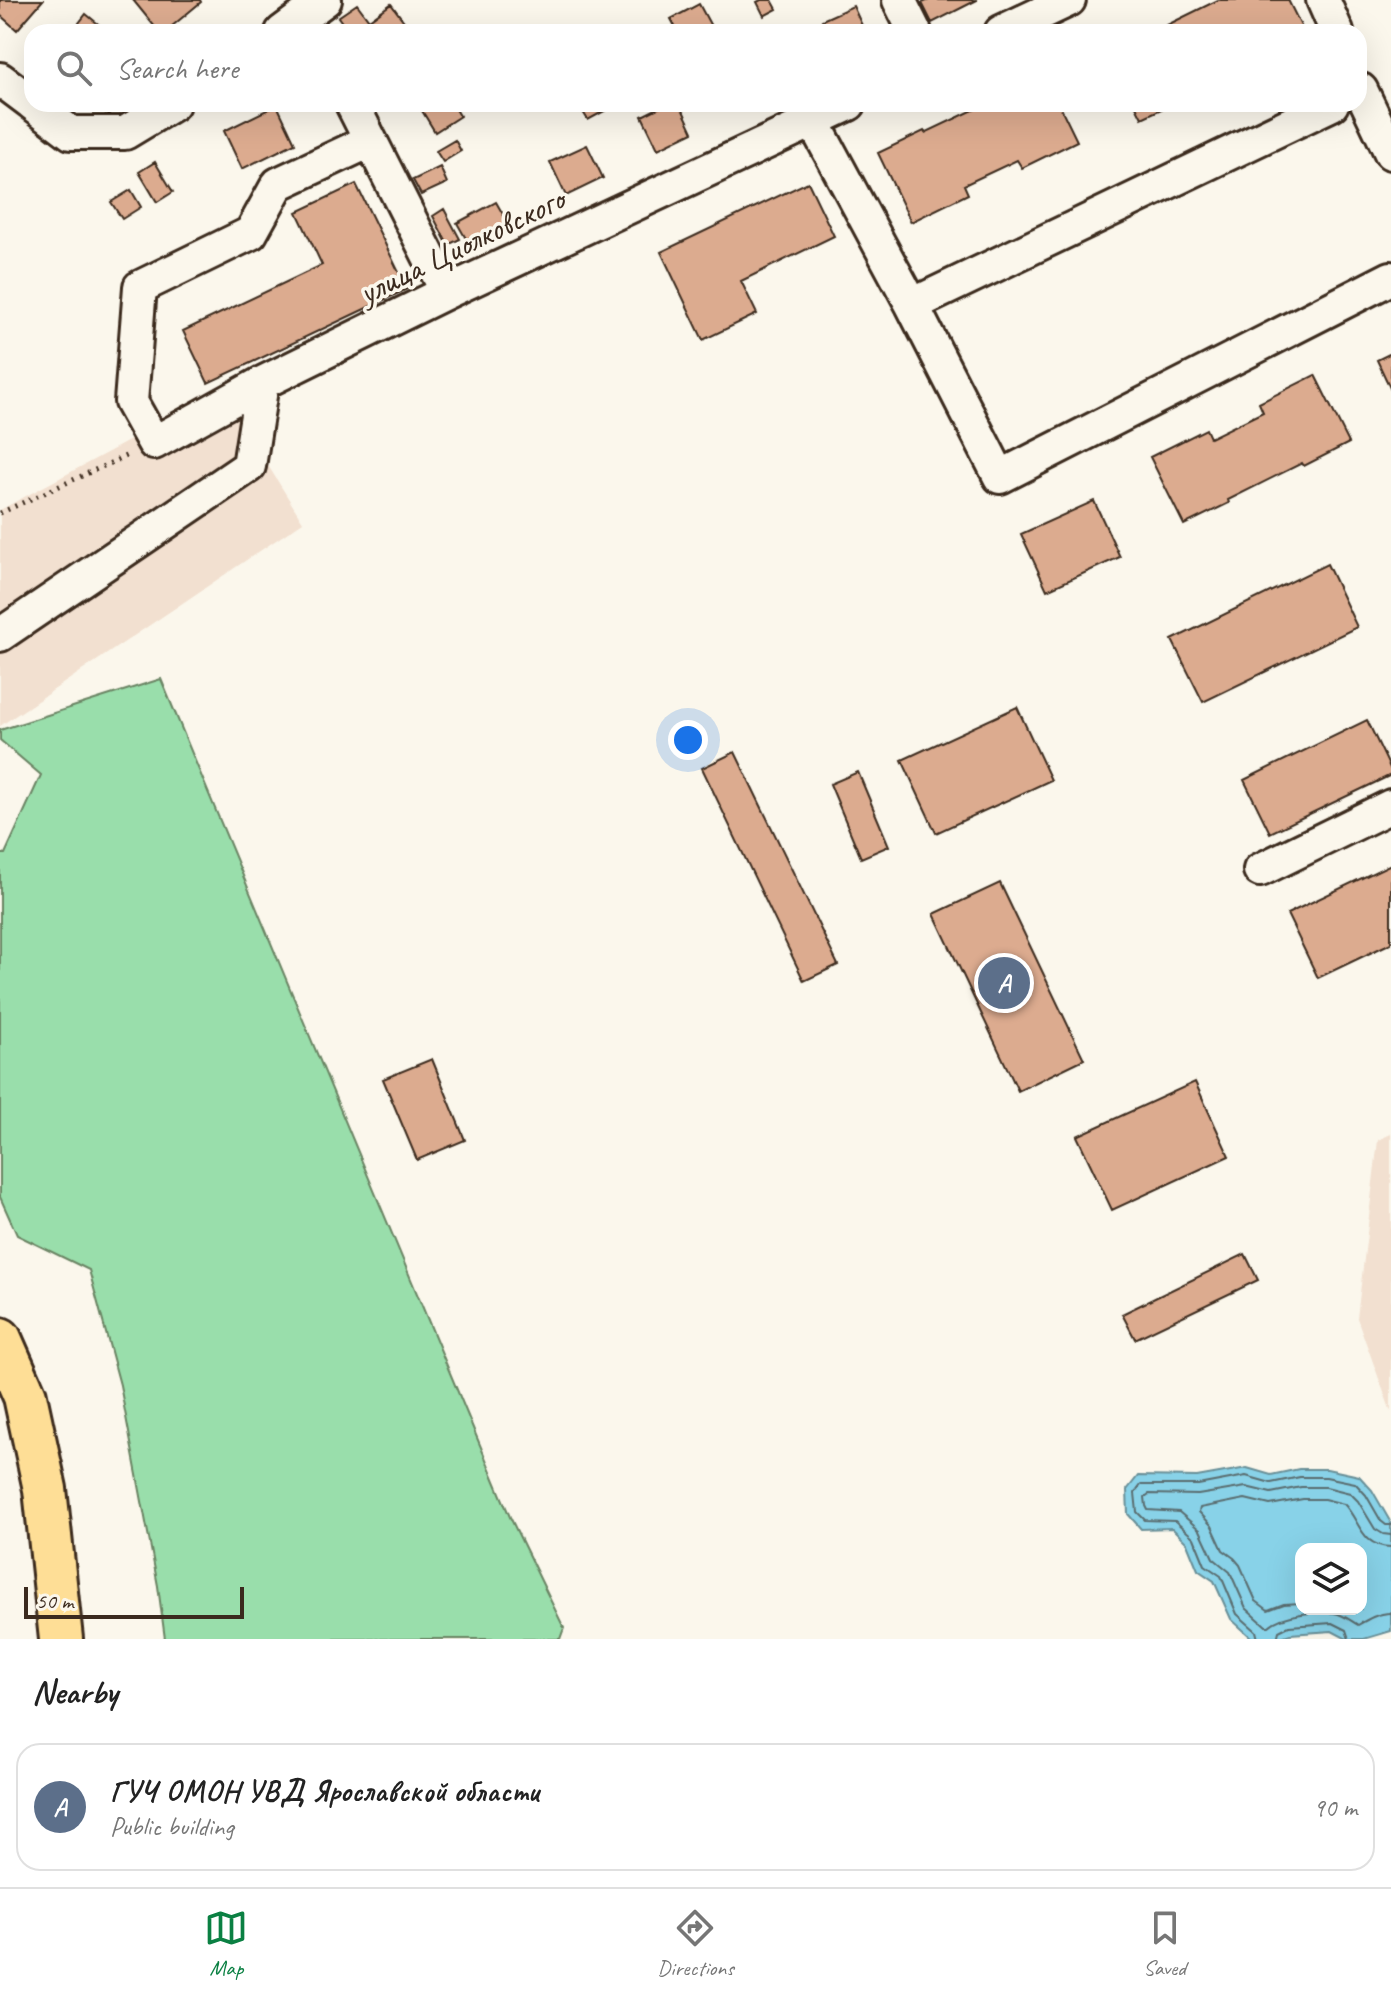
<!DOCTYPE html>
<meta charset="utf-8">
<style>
body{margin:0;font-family:Caveat,sans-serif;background:#f2f2f2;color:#222}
.controls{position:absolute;right:24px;bottom:24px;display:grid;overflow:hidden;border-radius:16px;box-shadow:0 8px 32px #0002}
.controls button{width:72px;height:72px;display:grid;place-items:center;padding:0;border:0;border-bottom:2px solid #e0e0e0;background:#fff;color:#222;font:40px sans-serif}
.scale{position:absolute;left:24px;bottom:20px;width:220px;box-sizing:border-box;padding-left:8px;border:4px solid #3b2a1e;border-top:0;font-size:22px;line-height:28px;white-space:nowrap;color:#3b2a1e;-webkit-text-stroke:6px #fbf7ec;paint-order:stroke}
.you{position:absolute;left:688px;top:740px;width:28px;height:28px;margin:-20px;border:6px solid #fff;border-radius:50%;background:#1a73e8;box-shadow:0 0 0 12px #1a73e833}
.badge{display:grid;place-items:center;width:52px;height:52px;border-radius:50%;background:#0b8043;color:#fff;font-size:26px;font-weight:700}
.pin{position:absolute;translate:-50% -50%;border:4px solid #fff;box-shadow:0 2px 8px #0006}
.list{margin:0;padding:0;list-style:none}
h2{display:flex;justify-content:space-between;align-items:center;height:104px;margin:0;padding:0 32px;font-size:34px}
h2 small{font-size:26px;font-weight:400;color:#767676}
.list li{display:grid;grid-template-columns:52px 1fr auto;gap:24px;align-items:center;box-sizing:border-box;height:128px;margin:0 16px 16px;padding:0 16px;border:2px solid #e0e0e0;border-radius:24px}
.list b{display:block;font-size:30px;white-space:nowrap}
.list p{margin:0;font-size:26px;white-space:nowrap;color:#767676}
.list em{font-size:26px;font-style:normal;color:#767676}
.icon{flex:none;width:44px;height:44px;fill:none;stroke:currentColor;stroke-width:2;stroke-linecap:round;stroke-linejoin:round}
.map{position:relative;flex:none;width:1391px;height:1639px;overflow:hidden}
.search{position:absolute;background:#fff;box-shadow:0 8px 32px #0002;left:24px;right:24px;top:24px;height:88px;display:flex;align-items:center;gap:20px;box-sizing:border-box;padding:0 28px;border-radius:24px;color:#767676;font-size:30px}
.sheet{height:248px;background:#fff}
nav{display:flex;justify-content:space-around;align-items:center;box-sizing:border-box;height:112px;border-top:2px solid #e0e0e0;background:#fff;font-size:22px;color:#767676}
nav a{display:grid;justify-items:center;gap:4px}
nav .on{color:#0b8043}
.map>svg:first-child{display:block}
</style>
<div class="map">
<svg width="1391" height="1639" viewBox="0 0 1391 1639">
<rect width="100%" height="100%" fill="#fbf7ec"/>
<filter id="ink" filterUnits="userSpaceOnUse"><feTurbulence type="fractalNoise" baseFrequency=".0125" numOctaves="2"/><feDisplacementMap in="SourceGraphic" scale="16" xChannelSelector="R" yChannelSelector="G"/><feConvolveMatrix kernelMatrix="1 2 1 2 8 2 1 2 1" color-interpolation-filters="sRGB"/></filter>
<g filter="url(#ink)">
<path fill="#f2e0d0" d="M222,391l81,131 -303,204v-216z
M1391,1134v278l-34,-94 21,-178z"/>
<path fill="#99deab" stroke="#6a8464" stroke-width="2" d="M161,679l349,838 54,111 -4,11h-395l-7,-53 -38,-201 -31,-115 -72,-35 -17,-38v-343h5l36,-79 -41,-35v-10z"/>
<path fill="#88d2e8" stroke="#698f97" stroke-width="2" fill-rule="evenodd" d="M1247,1468l24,7 28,-6h28l32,7 13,14 19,33v108l-27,8h-17l-15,-8 -42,3 -14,5h-23l-22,-20 -17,-38 -16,-11 -11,-27 -15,-15 -31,1 -13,-15 -1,-24 11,-14 59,1zM1301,1549h60v60h-60z"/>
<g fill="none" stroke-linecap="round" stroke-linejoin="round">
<path stroke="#5a6d6f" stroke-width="2" d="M1391,1535l-8,-1 -8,-5 -17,-28 -8,-8 -24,-6h-25l-30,6 -25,-6 -48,8 -49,-1 -4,3 1,9 2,4 31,2 21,18 13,28 17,14 16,36 20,18h3c13,-12 48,-15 65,-13 9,1 17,8 24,12 10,-6 20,-12 33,-12
M1301,1603l-17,1 -16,6 -12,-9 -16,-36 -6,-7 -11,-8 -11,-24 -13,-14 1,-4 45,-9 25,6 33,-6h21l20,5c17,18 16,42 47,43
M1258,1639l-2,-8 -19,-17 -16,-38 -16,-11 -11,-27 -19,-17 -30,-1 -8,-8 -2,-19 6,-8h57l48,-9 25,7 29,-6h26l29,6 11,12 15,26 5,4h5
M1277,1639l2,-8 10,-5 43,-3 14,7 3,9"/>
</g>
<path fill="#dcab8f" stroke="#3b2a1e" stroke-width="2" d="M0,0h43l-26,30 -17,-15z
M133,0h67l1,2 -36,30h-6z
M761,0h11l5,9 -13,7 -7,-14z
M929,0h48l-45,23 -10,-20z
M1218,0h70l16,32h-159l9,-4 1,3z
M357,4l12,16 22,-16 21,28h-63l-11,-15z
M699,4l14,26 -5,2h-30l-7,-13z
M853,6l12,26h-38l-5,-12z
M86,14l22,18h-36z
M429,104h24l7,12 -25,16 -14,-23z
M578,104h27l3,5 -20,11z
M666,104h14l13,28 -35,17 -16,-33z
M986,104h73l18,37 -55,27 -5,-8 -53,25 4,9 -57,28 -33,-69 46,-22 1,2z
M1135,104h37l-30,14z
M277,105l18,38 -53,26 -18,-38z
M455,140l6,11 -18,11 -7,-11z
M587,145l16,33 -37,18 -16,-34z
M155,162l18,30 -16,10 -18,-30z
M440,167l7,16 -26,12 -8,-15z
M808,182l26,54 -93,45 16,33 -54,26 -42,-88z
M356,184l51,105 -199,94 -25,-52 139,-66 -25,-53z
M131,190l10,17 -19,12 -11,-17z
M496,202l12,21 -39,21 -12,-21z
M444,209l16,30 -12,6 -15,-29z
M1391,353v37l-14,-30z
M1315,375l34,68 -45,23 -2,-3 -74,37 1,3 -45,22 -34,-68 56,-28 4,9 53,-26 -4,-9z
M1094,501l26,56 -73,33 -26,-56z
M1327,564l30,63 -154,75 -31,-62z
M1017,707l34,73 -115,53 -34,-73z
M1367,720l24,50v5l-121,58 -26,-53z
M735,752l103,213 -34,16 -102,-213z
M858,772l31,74 -28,12 -31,-74z
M1391,864v79l-73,35 -31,-64z
M1000,883l84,176 -66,32 -84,-177z
M432,1059l33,81 -48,20 -34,-81z
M1195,1082l34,74 -117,54 -35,-74z
M1245,1254l13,26 -123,59 -13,-25z"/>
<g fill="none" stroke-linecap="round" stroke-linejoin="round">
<g stroke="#3b2a1e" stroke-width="38">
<path id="minor" d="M899,0l16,32
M1323,0l14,32
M282,32l43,-32
M1001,32l68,-32
M0,79l32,24
M1361,90l30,63
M33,104l38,29h54l48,-29
M352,104l95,188
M813,121l99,184 420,-201
M370,141l-92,43 -27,49 -111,54 -9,115 23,41 108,-60 185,-91 402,-188
M912,305l88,172 391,-199
M0,635l249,-169 13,-83
M1260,870l131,-64"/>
</g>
<g stroke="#3b2a1e" stroke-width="48">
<path id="major" d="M0,1339l25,57 20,93 16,150"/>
</g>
<path stroke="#3b2a1e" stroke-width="5" stroke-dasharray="2 6" stroke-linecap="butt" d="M0,513l128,-58"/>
<use href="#minor" stroke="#fbf7ec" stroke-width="32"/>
<use href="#major" stroke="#fede96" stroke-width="42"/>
</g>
</g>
<g text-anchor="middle" stroke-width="7" stroke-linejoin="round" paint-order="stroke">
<g font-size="34" fill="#3b2a1e" stroke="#fbf7ec">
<text transform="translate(461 245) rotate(-26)" y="12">улица Циолковского</text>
</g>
</g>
</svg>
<div class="controls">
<button><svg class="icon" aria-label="layers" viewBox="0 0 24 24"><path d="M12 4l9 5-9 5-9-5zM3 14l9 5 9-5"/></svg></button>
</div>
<div class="scale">50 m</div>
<div class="you"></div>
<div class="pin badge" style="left:1004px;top:983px;background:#5c6f8a">A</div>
<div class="search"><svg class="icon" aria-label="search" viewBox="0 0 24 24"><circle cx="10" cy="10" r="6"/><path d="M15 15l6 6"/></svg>Search here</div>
</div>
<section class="sheet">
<h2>Nearby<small></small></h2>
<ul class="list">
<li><span class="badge" style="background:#5c6f8a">A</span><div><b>ГУЧ ОМОН УВД Ярославской области</b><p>Public building</p></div><em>90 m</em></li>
</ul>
</section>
<nav>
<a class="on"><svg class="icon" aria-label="map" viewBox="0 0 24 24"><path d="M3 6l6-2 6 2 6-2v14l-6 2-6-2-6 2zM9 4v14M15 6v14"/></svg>Map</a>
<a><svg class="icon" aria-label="directions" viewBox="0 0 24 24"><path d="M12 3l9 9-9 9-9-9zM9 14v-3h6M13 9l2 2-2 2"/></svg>Directions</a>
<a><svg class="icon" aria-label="saved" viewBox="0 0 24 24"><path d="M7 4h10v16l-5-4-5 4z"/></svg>Saved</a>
</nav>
